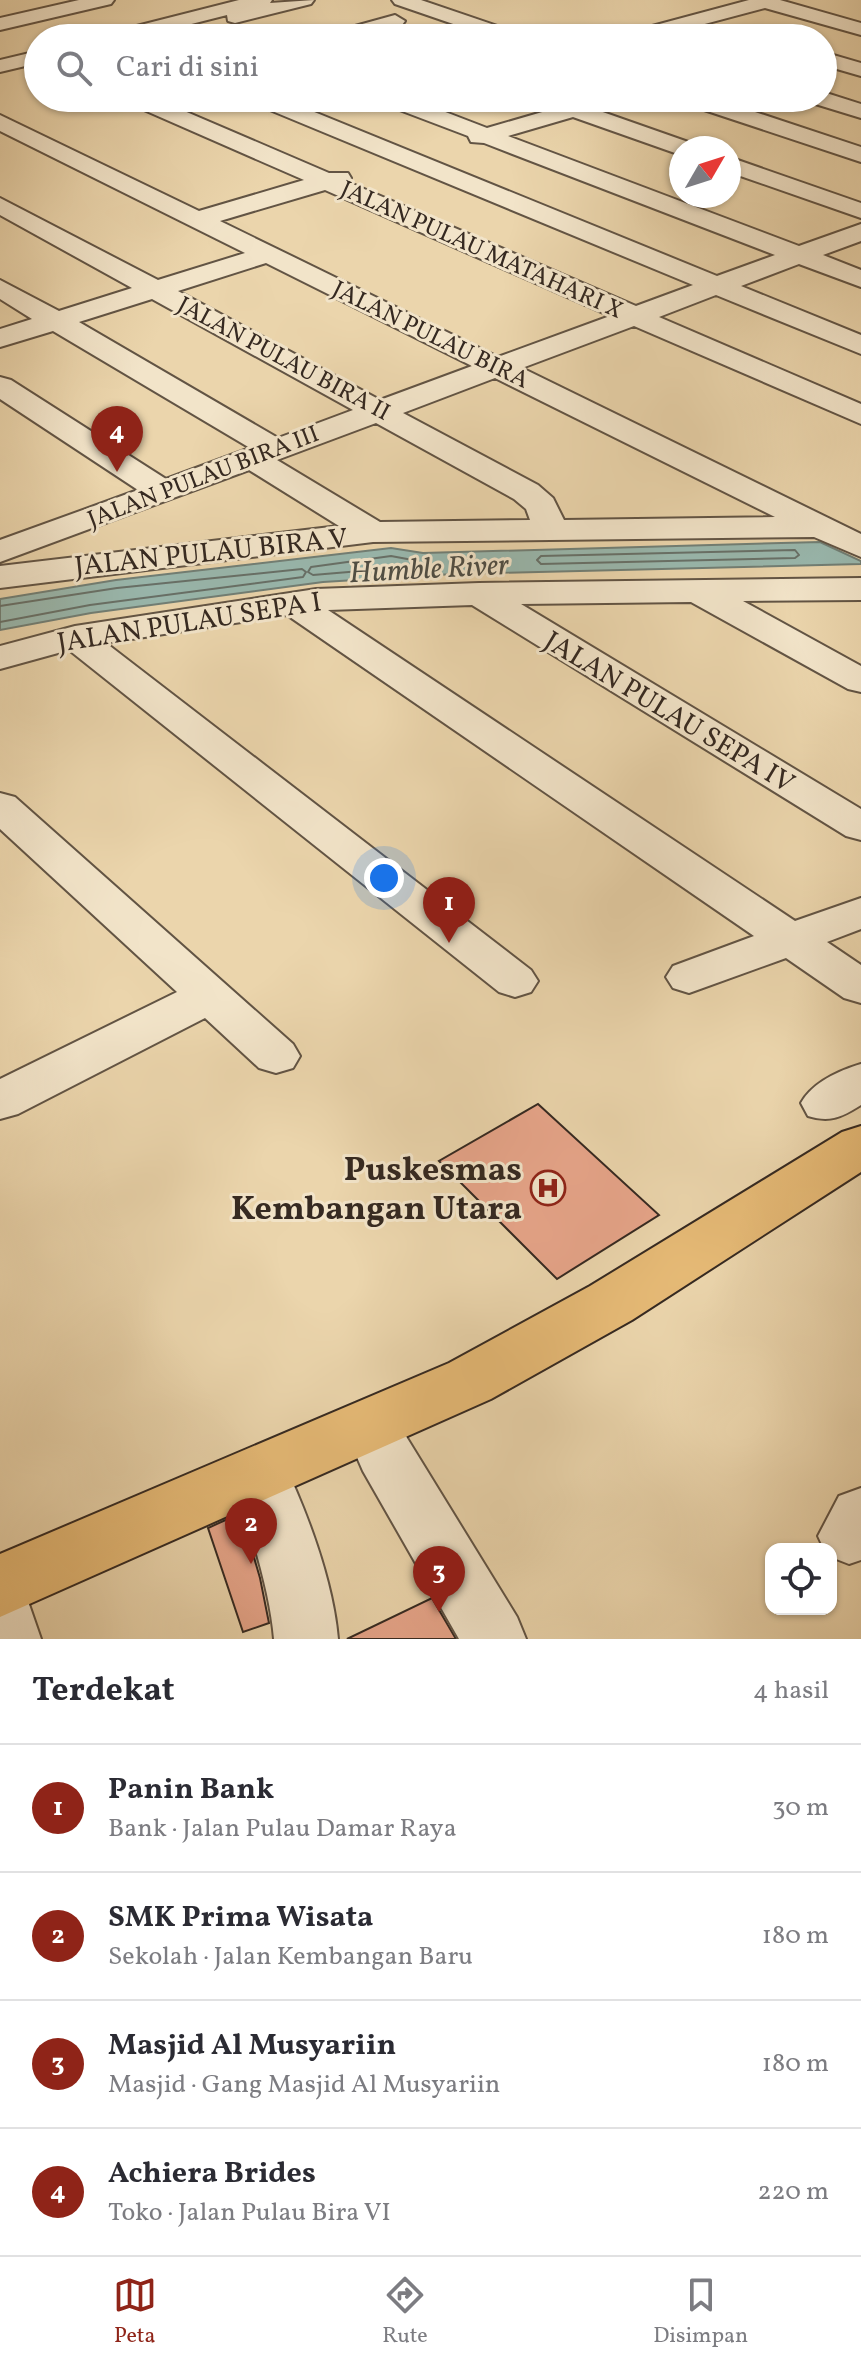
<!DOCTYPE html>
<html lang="id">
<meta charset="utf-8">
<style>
body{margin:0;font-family:Vollkorn,serif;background:#f7f7f7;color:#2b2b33}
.controls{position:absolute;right:24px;bottom:24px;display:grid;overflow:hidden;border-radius:16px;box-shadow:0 2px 6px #0004}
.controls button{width:72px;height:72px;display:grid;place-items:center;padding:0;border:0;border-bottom:2px solid #e1e1e2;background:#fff;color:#2b2b33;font:40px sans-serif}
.compass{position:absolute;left:669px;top:136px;width:72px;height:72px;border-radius:50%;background:#fff;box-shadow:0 2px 6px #0004;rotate:51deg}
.you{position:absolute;left:384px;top:878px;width:28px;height:28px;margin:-20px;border:6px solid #fff;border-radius:50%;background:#1a73e8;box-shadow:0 0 0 12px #1a73e833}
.badge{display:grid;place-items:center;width:52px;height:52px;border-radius:50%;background:#8f2418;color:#fff;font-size:26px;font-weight:700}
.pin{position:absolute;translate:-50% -66px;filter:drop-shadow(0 2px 4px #0008)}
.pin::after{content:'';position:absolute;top:42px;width:28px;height:24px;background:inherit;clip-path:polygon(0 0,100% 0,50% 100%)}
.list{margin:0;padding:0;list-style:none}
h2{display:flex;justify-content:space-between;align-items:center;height:104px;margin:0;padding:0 32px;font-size:34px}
h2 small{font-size:26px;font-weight:400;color:#7c7c81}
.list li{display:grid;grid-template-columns:52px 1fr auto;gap:24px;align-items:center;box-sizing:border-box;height:128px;padding:0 32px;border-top:2px solid #e1e1e2}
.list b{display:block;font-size:30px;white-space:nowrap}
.list p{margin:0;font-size:26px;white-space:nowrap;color:#7c7c81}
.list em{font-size:26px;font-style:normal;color:#7c7c81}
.icon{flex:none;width:44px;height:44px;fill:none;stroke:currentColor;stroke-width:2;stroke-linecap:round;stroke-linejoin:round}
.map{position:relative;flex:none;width:861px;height:1639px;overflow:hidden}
.search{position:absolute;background:#fff;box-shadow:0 2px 6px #0004;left:24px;right:24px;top:24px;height:88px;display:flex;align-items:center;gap:20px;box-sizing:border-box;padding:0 28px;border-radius:44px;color:#7c7c81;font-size:30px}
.sheet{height:616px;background:#fff}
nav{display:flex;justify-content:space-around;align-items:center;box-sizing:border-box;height:112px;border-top:2px solid #e1e1e2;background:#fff;font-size:22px;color:#7c7c81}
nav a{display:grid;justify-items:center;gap:4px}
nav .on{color:#8f2418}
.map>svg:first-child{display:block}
</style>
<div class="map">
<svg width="861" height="1639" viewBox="0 0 861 1639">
<rect width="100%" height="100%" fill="#ebd5ac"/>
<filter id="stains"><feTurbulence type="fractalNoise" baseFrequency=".0025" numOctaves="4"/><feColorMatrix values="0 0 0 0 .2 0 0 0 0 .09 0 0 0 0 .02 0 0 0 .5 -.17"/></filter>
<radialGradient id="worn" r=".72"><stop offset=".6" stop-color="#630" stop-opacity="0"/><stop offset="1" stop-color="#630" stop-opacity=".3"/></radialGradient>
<path fill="#99b8ae" stroke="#717f76" stroke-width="2" d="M820,542l41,19v3l-407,10 -131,8 -232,31 -91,17v-31l116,-19 275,-32 32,5z"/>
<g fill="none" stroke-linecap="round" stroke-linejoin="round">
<path stroke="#677068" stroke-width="2" d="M795,550l4,5 -4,3 -254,6 -4,-4 4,-4z
M391,556l27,5 2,5 -107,9 -5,-3 3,-5z
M0,606l117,-18 185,-19 4,3 -3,5 -213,28 -90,17"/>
</g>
<path fill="#e7a58a" stroke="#352921" stroke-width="2" d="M538,1104l121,111 -102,64 -118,-118z
M241,1513l19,65 9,45 -26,9 -35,-104z
M432,1598l24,41h-109z"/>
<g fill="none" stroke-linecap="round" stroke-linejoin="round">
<g stroke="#625444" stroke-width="4">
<path id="minor" d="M79,0h35l-3,4 -111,26v-12z
M239,0h33l-2,3 44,-3 -3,4 -76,19 -7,-2 -1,-6 -91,23h-34l3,-4z
M392,0h29l100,34 3,4h-30l-99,-34z
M749,0h31l81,23v12l-96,-27 -113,30 -29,-1 3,-4z
M395,15l10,6 -3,4 -46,13h-33l3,-4z
M38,51v12l-38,9v-12z
M823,52l38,11v13l-38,-11z
M823,92l38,12v14l-49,-15 -3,-5h14z
M125,98h29l175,75h19l3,5 -3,4 288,124 57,-21 -440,-182 -3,-5h30l437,178 58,-21 -291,-112 -13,-1 -3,-6 -87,-33 -3,-5h31l78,30 69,-20 3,-6 8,-2 58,-2 -3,5 -25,7 94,33 4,5h-14v6l-6,-1 -102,-36 -65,19 291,110 62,-22v17l-38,14 38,15v17l-62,-23 -58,22 120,49v19l-145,-59 -57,22 202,87v20l-227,-98 -112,42 339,166v23l-47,-20 -441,5 -373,46v-22l339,-40 -90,-56 -249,92v-22l138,-50 -138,-91v-22l11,3 155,99 84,-31 -197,-117 -53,16v-18l32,-10 -32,-20v-19l59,31 73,-23 -132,-73v-17l158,82 87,-27 -245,-122v-16l199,96 105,-31 -176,-77zM325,190l285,126 -112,41 -278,-136zM266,263l206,103 -92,34 -202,-109zM152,299l201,111 -75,28 -199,-116zM495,378l280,139 -211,3 -11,-22 -15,-13 -135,-72zM376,423l138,76 12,10 4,11 -150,2 -103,-62z
M680,98h33l148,49v15l-178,-59z
M729,157l132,46v15l-132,-46z
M861,578v22l-118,1 118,65v26l-13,-3 -157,-87 -170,2 340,205v31l-15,-4 -374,-231 -144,5 467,311 66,-23v31l-34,13 34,23v38l-17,-5 -58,-40 -97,35 -16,-5 -7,-11 7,-11 81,-30 -467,-321 -181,28 425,327 7,11 -7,11 -16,5 -16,-5 -430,-342 -69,19v-23l75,-20 241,-37 163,-6z
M0,793l15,4 278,247 7,12 -7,12 -17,5 -17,-5 -54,-50 -187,96 -18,5v-40l177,-87 -177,-163z
M861,1064v41c-19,12 -31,18 -53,11l-7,-13c12,-21 37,-32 60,-39z
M372,1400l21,7 14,31 110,179 9,22h-67l-96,-168 -20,-46 8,-18z
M259,1447l21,8c26,54 53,125 58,184h-64c-4,-49 -26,-120 -45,-165l9,-19z
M861,1488v72l-12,4 -18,-7v-8h-7l-6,-13 21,-40z
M0,1578l23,9 18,52h-41z"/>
</g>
<g stroke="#352921" stroke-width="4">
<path id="major" d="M861,1126v46l-229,148 -141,79 -491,218v-63l449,-191 141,-77 252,-154z"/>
</g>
<use href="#minor" fill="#f2e4c9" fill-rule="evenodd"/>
<use href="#major" fill="#e6ba76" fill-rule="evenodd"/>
</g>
<defs>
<g id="hospital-ring" transform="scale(1.8)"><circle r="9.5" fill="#f2e4c9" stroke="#8f2418" stroke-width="1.5"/><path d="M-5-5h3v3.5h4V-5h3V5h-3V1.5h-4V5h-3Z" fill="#8f2418"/></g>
</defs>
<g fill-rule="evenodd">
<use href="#hospital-ring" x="548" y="1188"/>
</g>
<g text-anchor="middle" stroke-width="6" stroke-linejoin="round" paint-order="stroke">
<g font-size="24" fill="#352921" stroke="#f2e4c9">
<text transform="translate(482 249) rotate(24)" y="8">JALAN PULAU MATAHARI X</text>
<text transform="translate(431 334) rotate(26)" y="8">JALAN PULAU BIRA</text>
<text transform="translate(284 358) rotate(28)" y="8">JALAN PULAU BIRA II</text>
<text transform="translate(203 476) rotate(-21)" y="8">JALAN PULAU BIRA III</text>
</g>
<g font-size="28" fill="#352921" stroke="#f2e4c9">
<text transform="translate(211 551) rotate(-6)" y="10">JALAN PULAU BIRA V</text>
<text transform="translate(189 621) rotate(-9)" y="10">JALAN PULAU SEPA I</text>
<text transform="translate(670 711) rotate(31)" y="10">JALAN PULAU SEPA IV</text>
</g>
<g font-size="30" font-style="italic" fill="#4e4d44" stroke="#f2e4c9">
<text transform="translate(429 568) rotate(-3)" y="10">Humble River</text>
</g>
<g font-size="34" font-weight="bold" fill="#352921" stroke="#f2e4c9" text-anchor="end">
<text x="522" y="1180">Puskesmas<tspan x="522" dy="39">Kembangan Utara</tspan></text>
</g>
</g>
<rect width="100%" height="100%" filter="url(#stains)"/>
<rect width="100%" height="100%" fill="url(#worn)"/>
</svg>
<div class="controls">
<button><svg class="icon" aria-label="locate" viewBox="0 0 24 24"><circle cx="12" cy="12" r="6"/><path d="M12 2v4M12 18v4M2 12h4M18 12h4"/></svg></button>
</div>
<svg class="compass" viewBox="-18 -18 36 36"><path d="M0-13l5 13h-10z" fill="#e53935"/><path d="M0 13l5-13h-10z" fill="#7c7c81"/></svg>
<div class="you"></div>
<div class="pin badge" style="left:449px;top:943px">1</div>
<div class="pin badge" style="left:251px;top:1564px">2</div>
<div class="pin badge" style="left:439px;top:1612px">3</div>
<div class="pin badge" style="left:117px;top:472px">4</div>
<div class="search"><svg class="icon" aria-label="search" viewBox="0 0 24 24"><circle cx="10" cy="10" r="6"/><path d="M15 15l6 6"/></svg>Cari di sini</div>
</div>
<section class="sheet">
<h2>Terdekat<small>4 hasil</small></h2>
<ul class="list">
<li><span class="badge">1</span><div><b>Panin Bank</b><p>Bank · Jalan Pulau Damar Raya</p></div><em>30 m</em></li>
<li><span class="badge">2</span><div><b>SMK Prima Wisata</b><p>Sekolah · Jalan Kembangan Baru</p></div><em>180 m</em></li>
<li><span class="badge">3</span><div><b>Masjid Al Musyariin</b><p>Masjid · Gang Masjid Al Musyariin</p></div><em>180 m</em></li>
<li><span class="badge">4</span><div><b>Achiera Brides</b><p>Toko · Jalan Pulau Bira VI</p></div><em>220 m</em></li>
</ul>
</section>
<nav>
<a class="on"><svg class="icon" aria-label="map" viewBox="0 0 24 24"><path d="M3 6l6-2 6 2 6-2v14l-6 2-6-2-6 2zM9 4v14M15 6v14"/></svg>Peta</a>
<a><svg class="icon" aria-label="directions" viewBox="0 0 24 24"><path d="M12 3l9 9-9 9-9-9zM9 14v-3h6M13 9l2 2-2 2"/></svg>Rute</a>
<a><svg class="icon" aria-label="saved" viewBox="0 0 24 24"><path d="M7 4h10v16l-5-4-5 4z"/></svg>Disimpan</a>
</nav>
